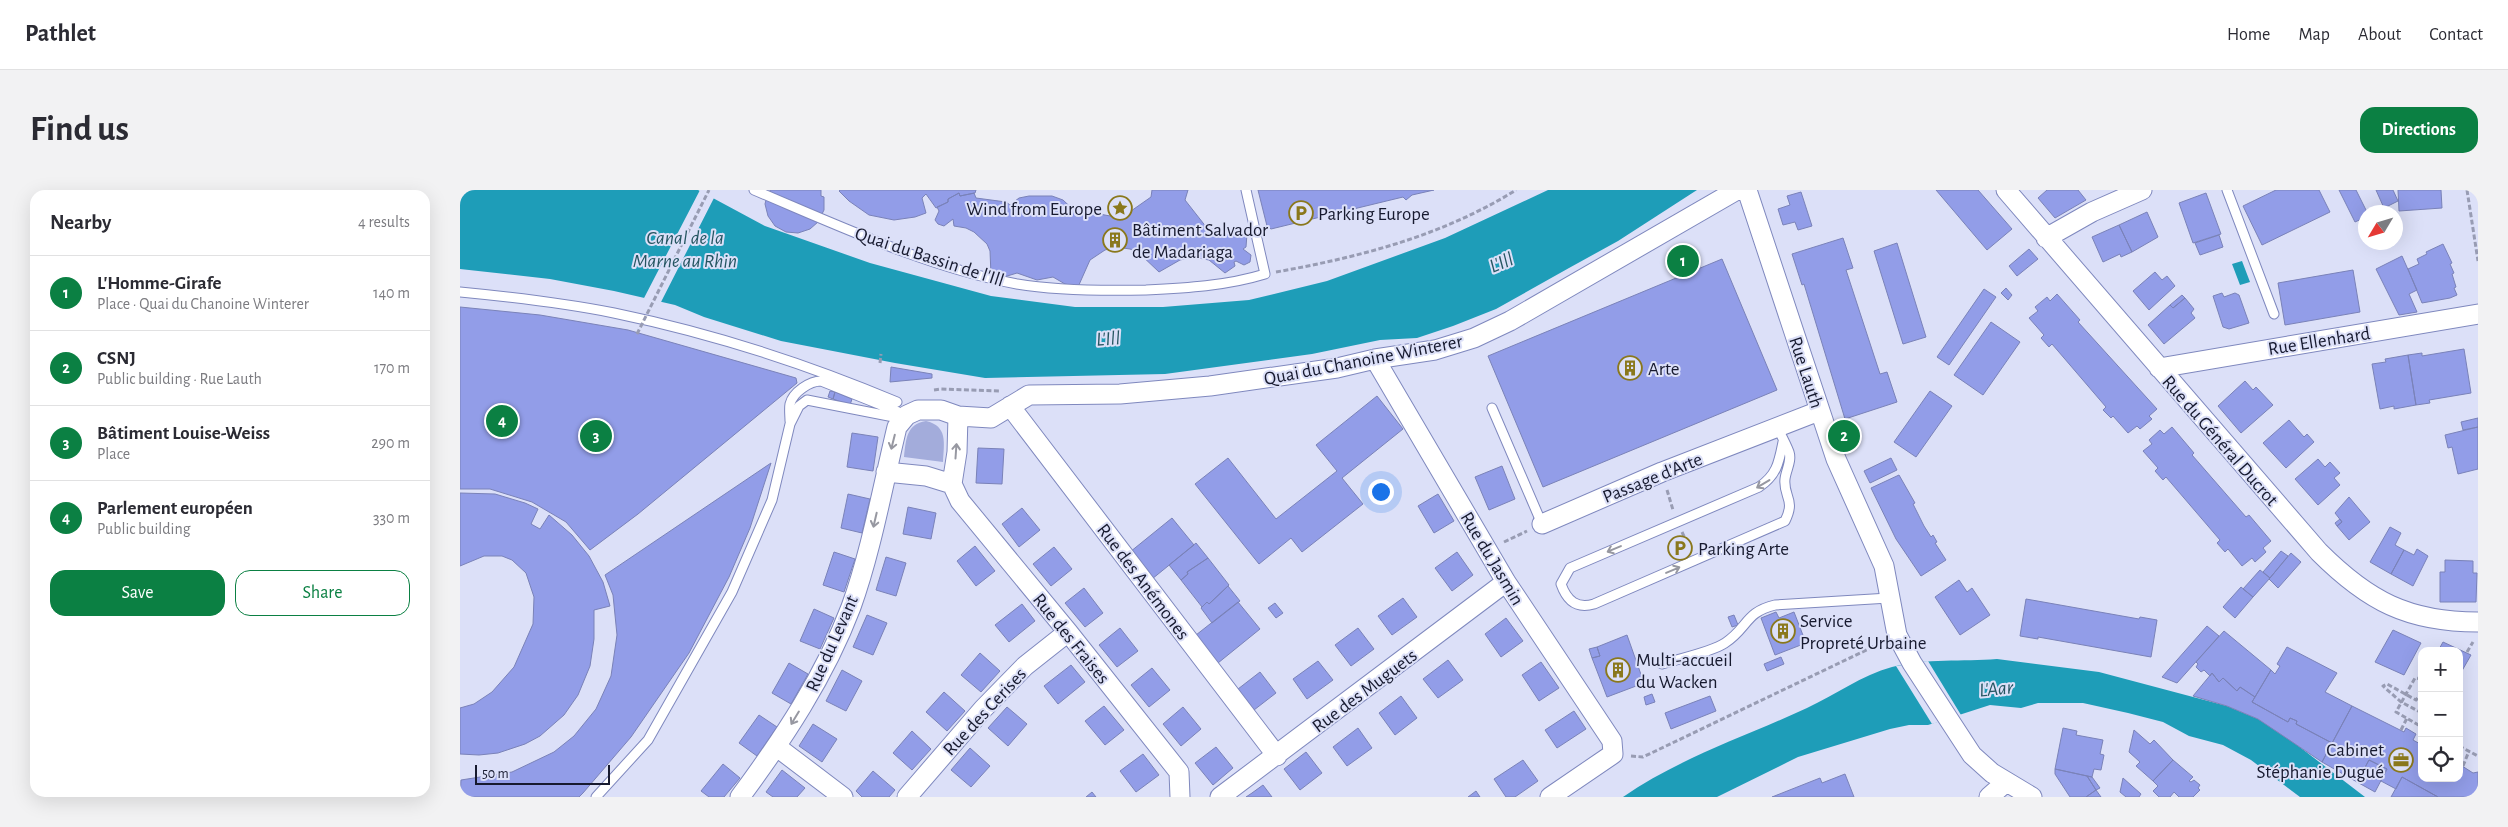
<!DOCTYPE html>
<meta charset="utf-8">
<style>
body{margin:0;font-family:"Alegreya Sans",sans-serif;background:#f2f2f3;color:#2b2b33}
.controls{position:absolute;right:15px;bottom:15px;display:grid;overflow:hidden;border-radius:10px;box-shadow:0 5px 20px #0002}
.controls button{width:45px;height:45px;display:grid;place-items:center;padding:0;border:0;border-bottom:1px solid #e1e1e2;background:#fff;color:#2b2b33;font:25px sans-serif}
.compass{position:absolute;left:1898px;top:15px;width:45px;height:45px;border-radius:50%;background:#fff;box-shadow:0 5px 20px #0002;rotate:232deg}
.scale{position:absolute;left:15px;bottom:12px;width:135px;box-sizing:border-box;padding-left:5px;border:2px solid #171a2f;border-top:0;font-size:14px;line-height:18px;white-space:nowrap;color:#171a2f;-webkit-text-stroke:4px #dce0f8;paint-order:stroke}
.you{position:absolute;left:920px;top:301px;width:18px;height:18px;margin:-12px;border:4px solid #fff;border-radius:50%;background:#1a73e8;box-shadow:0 0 0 8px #1a73e833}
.badge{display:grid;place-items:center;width:32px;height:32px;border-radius:50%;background:#0b8043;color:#fff;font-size:16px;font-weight:700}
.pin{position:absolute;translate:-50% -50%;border:2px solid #fff;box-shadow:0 1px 5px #0006}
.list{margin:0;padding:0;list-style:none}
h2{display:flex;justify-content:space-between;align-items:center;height:65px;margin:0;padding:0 20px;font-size:21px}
h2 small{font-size:16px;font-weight:400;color:#7c7c81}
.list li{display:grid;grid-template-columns:32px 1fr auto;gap:15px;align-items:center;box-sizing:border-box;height:75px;padding:0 20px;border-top:1px solid #e1e1e2}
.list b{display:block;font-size:19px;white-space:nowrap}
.list p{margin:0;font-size:16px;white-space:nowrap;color:#7c7c81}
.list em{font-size:16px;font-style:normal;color:#7c7c81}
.actions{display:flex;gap:10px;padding:15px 20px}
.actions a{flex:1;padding:11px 0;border:1px solid #0b8043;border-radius:15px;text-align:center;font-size:18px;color:#0b8043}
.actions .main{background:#0b8043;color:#fff}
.icon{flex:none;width:28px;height:28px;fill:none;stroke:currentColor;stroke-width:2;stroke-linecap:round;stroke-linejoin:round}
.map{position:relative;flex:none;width:2018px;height:607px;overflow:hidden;border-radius:15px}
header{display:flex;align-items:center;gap:30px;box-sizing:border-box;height:70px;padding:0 25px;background:#fff;border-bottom:1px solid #e1e1e2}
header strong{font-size:24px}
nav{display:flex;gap:28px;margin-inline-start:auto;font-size:18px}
.intro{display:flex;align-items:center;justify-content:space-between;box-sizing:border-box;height:120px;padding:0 30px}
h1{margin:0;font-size:35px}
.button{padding:12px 22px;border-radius:15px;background:#0b8043;color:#fff;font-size:18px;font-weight:700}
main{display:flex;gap:30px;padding:0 30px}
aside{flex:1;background:#fff;border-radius:15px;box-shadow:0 5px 20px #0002}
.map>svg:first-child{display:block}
</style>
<header>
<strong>Pathlet</strong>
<nav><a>Home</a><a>Map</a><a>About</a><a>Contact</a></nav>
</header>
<div class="intro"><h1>Find us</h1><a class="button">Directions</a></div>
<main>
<aside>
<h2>Nearby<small>4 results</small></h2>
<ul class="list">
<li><span class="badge">1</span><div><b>L'Homme-Girafe</b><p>Place · Quai du Chanoine Winterer</p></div><em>140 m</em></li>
<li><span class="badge">2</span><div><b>CSNJ</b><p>Public building · Rue Lauth</p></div><em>170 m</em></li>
<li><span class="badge">3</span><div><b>Bâtiment Louise-Weiss</b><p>Place</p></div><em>290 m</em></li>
<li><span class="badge">4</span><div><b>Parlement européen</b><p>Public building</p></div><em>330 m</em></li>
</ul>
<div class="actions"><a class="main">Save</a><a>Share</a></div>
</aside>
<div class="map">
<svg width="2018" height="607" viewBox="0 0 2018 607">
<rect width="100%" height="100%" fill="#dce0f8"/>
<path fill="#a3acdb" d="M466,231c22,5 18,22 17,41l-39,-5c2,-17 2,-33 22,-36z"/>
<path fill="#1e9db8" d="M0,0h238l67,36 105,37 121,33 84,11h88l86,-7 78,-19 118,-43 103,-48h149l-79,51 -49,27 -73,41 -43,17 -36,12 -37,2 -68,14 -147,20 -180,4 -90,-15 -114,-22 -77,-24 -29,-12 -61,-14 -64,-12 -90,-10z
M1782,71l8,21 -10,3 -8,-21z
M1537,469l102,13 128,34 31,13 26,16 81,62h-65l-49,-37 -28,-15 -34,-9 -26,-14 -35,-9 -45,-10h-45l-17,5 -31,-3 -62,20h-19l-19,4 -92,28 -81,40h-94c56,-39 122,-60 184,-89 28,-13 55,-33 85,-41 34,-9 71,-5 105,-8z"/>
<path fill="#dce0f8" d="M240,0l15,6 -55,108 -17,-4z
M1468,471l33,54 -29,9 -36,-58z"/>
<path fill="#929de8" stroke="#7a82b8" d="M361,0v6l3,1v13l-6,12 -8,7 -12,4 -12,-1 -11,-6 -7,-10 -3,-12 3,-12 3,-2z
M380,0h136l-1,3 -15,3 -1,-3 -11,6v3l-12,6 -10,-14 -4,4 4,15 -11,4 -21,3 -25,-5 -20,-14 -10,-10z
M692,0h36l-3,10 22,28 40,6 -1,13 -3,2 8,6 -1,7 -6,3 -8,-4 -2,1 1,4 -10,7 -16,-13 -16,-3 -13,3 -21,12 -20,-19 -9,-4 -14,-2 -11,3 -15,10 -12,27 -13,-3 -12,-7 -16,3 -20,-7 -13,4 -13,-2 -1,-24 -3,-7 -13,-12 -8,-4 -12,-2 -1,-7 -9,7 -6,-2 -3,-4 4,-9 -2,-4 11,-5v-3l11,-6 1,3 14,-3 2,5 30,4 4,3 9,-7 10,-2h23l11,4 15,14 16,-1 27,5 30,-21z
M798,0h176l-22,5 -6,5 -3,-3 -132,32 -4,-3z
M1476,0h42l34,39 -25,21z
M1587,0h31l8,10 -31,18 -17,-20z
M1816,0h43l11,22 -68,33 -19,-39z
M1879,0h17l11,22 -1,5 -11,5z
M1916,0h17l5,11 -14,7z
M1938,0h43l1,18 -43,3z
M1341,2l11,34 -14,4 -3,-8 -12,3 -5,-16 12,-4 -3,-9z
M1746,3l15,41 -28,9 -14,-40z
M1687,22l11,25 -26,15 -13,-27z
M1659,35l13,27 -11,5 -1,-3 -17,8 -11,-25z
M1759,45l4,12 -23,8 -5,-12z
M1383,48l10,30 -7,2 34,104 7,-2 10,30 -52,17 -41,-135 -2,1 -10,-31z
M1437,53l29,94 -23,7 -29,-93z
M1983,54l9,19 -2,1 4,9 -2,1 4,13 -2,1 3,7 -7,3 -28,5 -14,-34 11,-5 -2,-5 10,-5 -1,-2z
M1569,59l9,10 -21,17 -8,-10z
M1942,66l15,34 -8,4 8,18 -18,3 -23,-46z
M1262,69l55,131 -234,97 -55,-131z
M1893,80l7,42 -75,13 -7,-42z
M1695,82l7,8 5,-4 8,10 -26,24 -16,-19z
M1546,98l6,7 -4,5 -7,-7z
M1524,99l12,8 -47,68 -12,-8z
M1762,103l2,4 11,-4 4,2 10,28 -20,6 -6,-2 -10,-31z
M1597,104l23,26 -2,2 79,87 -8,7 3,3 -12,10 -3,-3 -9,7 -15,-17 -2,2 -8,-8 3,-3 -54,-63 -3,3 -8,-9 3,-3 -15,-17 9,-7 -3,-4 12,-10 3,4z
M1722,105l3,3 -12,10 -3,-3z
M1725,108l9,11 -3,4 4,5 -31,26 -16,-19 22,-20 3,3z
M0,117l80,8 88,15 168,48 1,5 -159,131 -48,36 -24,-28 -34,-20 -42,-13h-30z
M1531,132l29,20 -37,53 -29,-20z
M2004,159l7,44 -42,7 1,3 -14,2 -8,-50 14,-2v3z
M1948,165l8,50 -22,4v-3l-14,3 -8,-45 14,-2 -1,-3z
M431,177l41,7v4l-42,4z
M1785,191l8,9 3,-3 17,18 -32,28 -23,-27z
M370,201l5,1 -2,7 -5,-2z
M1470,201l22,15 -36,51 -22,-15z
M375,202l17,7 -2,6 -17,-6z
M917,206l26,33 -61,49 21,26 -61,48 -11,-14 -32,26 -64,-80 33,-26 48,61 61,-48 -21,-26z
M2018,228v9l-15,3 -2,-8z
M1829,230l15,17 3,-3 7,8 -28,26 -23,-25z
M1712,237l22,26 -2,2 54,62 3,-2 22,26 -8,7 3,4 -11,10 -3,-4 -10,8 -14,-17 -3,3 -8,-9 3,-3 -54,-63 -3,3 -8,-9 3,-3 -15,-17 9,-7 -3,-4 11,-10 4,4z
M2018,237v42l-20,5 -6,-27 -4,1 -3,-13z
M392,243l26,4 -5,34 -26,-4z
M518,258l26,1 -2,35 -26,-1z
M1431,268l6,12 -27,13 -6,-12z
M1858,269l7,8 5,-5 10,11 -6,5 6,7 -22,20 -23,-26z
M311,273l-21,65 -21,49 -40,76 -58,84 -48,56 -4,4h-119l1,-17 51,-8 42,-20 20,-16 22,-27 15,-33 6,-41 -4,-40 -8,-20z
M1042,276l13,33 -26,11 -14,-33z
M1439,285l16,28 -2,1 11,22 7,11 2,-2 4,7 -2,1 11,17 -25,16 -25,-37 -25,-51z
M0,303l35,1 30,9 13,6 -7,15 9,5 9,-14 23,20 17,21 14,26 7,24 -16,4v29l-4,27 -12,29 -14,20 -24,21 -15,8 -27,9 -19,2 -19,-1v-46l14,-4 18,-12 22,-25 19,-43 1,-27 -8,-24 -14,-13 -10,-4h-18l-24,10z
M388,304l22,5 -8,34 -21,-5z
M978,304l16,27 -20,12 -16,-27z
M1889,307l21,25 -21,18 -12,-14 5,-4 -7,-9z
M448,317l28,6 -5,26 -28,-5z
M562,318l18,22 -21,17 -17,-23z
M712,328l22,27 -42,34 -22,-27z
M1880,329l2,3 -5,4 -2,-3z
M1930,337l11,6 -6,12 9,5 -13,24 -21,-12z
M736,353l12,15 -21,14 1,2 -7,6 -12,-15z
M515,356l20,25 -19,15 -19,-25z
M594,357l18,22 -21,17 -18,-22z
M1957,359l11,7 -15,30 -22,-12 13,-24 10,5z
M1821,361l7,5 -18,22 -7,-6z
M374,362l21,7 -11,33 -21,-7z
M997,362l16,23 -21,16 -17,-23z
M1831,363l10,9 -23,26 -9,-9z
M426,367l20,6 -10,33 -20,-6z
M748,368l21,27 -20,19 -2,-2 -5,5 -21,-27 7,-6 -1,-2z
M1985,370l28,1v12h4l-1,29h-36v-30h5z
M1800,380l10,8 -17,19 -10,-8z
M1499,390l8,12 5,-4 18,27 -30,20 -25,-38z
M768,396l12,15 -28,22 -11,-15 6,-6 2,2z
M1781,397l12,10 -18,21 -12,-11z
M624,398l19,25 -18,14 -20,-24z
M943,408l14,19 -25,18 -14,-19z
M1566,409l113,20 1,-2 17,3 -6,37 -113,-20v2l-18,-3z
M778,412l22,27 -42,34 -22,-28z
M815,413l8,10 -7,5 -8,-10z
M562,414l13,17 -26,21 -14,-17z
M354,419l20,9 -14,31 -20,-8z
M1316,422l3,6 15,-6 12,31 -31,12 -14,-37z
M407,425l20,8 -14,32 -20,-8z
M1274,425l4,10 -6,2 -4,-10z
M1046,428l17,23 -22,16 -16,-23z
M1747,436l12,10 -42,47 -15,-6z
M660,438l18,23 -21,16 -18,-22z
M898,438l16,21 -23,17 -16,-21z
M1933,440l28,13 -17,32 -29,-13z
M1764,441l47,39 -16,27 -15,-10 -3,4 -14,-13 -4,4 -7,-9 -2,3 -6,-6 -3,2 -5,-5 2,-3 -2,-2z
M1167,445l17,48 -37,14 -15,-39 8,-2 -3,-9z
M1983,452l28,13 -12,21v-25h-21z
M1137,457l3,9 -8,2 -3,-9z
M1827,457l50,26 -12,19 27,14 -20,37 -36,-19 1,-3 -7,-3 -2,4 -36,-20 19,-32 4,4 5,-8 -3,-2z
M520,463l20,18 -19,21 -20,-17z
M1321,467l3,7 -17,7 -3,-7z
M988,470l15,20 -25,18 -15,-19z
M858,471l15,19 -26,19 -14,-20z
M1081,472l18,26 -20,13 -17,-26z
M329,473l19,11 -17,30 -19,-11z
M611,475l14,17 -27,22 -14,-18z
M692,478l18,22 -21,17 -18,-22z
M382,480l20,11 -16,30 -20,-10z
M800,482l16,21 -22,17 -16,-21z
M1752,483l7,9 4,-4 14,13 3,-4 15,10 -3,5 36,20 2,-4 7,3 -1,3 36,19 -10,19 -64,-43 -31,-13 -34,-10z
M484,502l21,19 -18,20 -21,-19z
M1192,504l3,8 -9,3 -2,-8z
M941,506l16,22 -22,17 -16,-22z
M1250,506l6,15 -45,18 -6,-16z
M644,516l20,24 -19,15 -20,-24z
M1892,516l52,26 2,-4 10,6 -3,6 9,5v33h37v-14l14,9 5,-1v25h-40l-36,-20 -6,12 -15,-8 6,-12 -18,-9 -12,22 -35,-20z
M547,517l20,17 -19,22 -20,-18z
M723,517l18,22 -20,17 -18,-22z
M1114,521l12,18 -29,19 -12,-18z
M299,525l18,12 -20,29 -18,-13z
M353,534l24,15 -15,23 -23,-16z
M898,538l14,20 -25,18 -14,-19z
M1603,538l14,3 -1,4 27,5 -3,14 4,1 -3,15 -7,-1 -2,8 -37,-8z
M1674,540l16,14 4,-4 19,20 -20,21 -17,-15 4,-4 -11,-10z
M452,541l19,18 -19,21 -19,-17z
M756,557l17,21 -20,17 -18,-22z
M510,558l20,18 -19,21 -20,-17z
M846,562l16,21 -22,17 -16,-21z
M683,564l16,21 -23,17 -16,-21z
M1063,570l15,21 -23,16h-9l-12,-18z
M1713,570l20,17 -4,4 2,1 3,-2 6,5 -2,3 2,2 -7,7h-14l-5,-5 -4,5h-11l-6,-6 5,-5 -5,-5z
M1909,570l18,9 -12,23 -18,-10z
M263,574l17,14 -16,19h-15l-8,-6z
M1595,579l32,7 9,14 -10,7h-16l-15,-23z
M322,580l23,18 -8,9h-24l-7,-5z
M413,581l22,19 -6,7h-27l-6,-6z
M1385,584l9,23h-82l48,-19 2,5z
M1627,586l5,1 8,11 -4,2z
M1942,587l36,20h-47z
M1663,588l18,16 -2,3h-13l-6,-5z
M803,595l9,12h-26l6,-4z
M1636,600l5,7h-15z
M1016,601l4,6h-12z
M632,602l4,5h-10z"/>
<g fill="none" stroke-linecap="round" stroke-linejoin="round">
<g stroke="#7f88be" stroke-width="11">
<path id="lane" d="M294,0c83,35 175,78 263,94 42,7 86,7 129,6 40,-2 80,-4 119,-16l-19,-84
M1767,0l47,124
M0,102c52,5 104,11 154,21 97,20 193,51 283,89
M1032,218l50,116
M330,231c0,-5 -1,-12 0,-17 3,-12 20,-23 31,-23l85,34
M1317,237c4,8 9,17 12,25 3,9 -3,18 -4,27 -2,18 11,20 0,42l-191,83c-17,5 -27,-3 -33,-20l9,-16 189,-81c18,-12 20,-25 24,-45
M1202,474c16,-5 50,-12 63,-21 23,-15 20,-31 50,-38l114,-7
M136,607l52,-57 84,-148 40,-92 18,-76 9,-18 8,-6 97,19"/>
</g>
<g stroke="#7f88be" stroke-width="21">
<path id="street" d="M1287,0l89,269 48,107 13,69 15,28 60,92 20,18 40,24
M1546,0l313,362c49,49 89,70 159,70
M1586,48l46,-26 50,-22
M915,169l131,223 106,159 1,13 -63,43
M1699,178l319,-54
M550,216l267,350
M426,282l40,4 26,8 5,-32 1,-36
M492,294l8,17 108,131 111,140 1,25
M1082,334l120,-52 157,-61
M317,557l66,50
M280,607c43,-58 85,-121 111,-190 20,-55 32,-122 46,-180l10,-12 11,-5h23l17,6 33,2 38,-23 91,-1 90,-8 127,-18 38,-9 60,-9 39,-12 36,-17 227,-131
M447,607l76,-88 42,-43 43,-34
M760,607l286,-215
M1529,607l16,-14"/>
</g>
<path stroke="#989cb3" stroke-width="3" stroke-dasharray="5 2.5" stroke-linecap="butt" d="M2007,0l11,71
M816,82c84,-15 166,-36 240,-82
M420,173l1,-9
M474,200l7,-1 59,2
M1207,300l6,20
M1222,342l8,17
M1044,352l23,-11
M2007,462l6,-10
M1962,489l-7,-1 -19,34 26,15
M1962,502l-6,8 -29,-16 -4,2 18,16 21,11
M1941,540l6,-12
M1999,556l19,10
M1171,566l12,1 238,-114
M2003,576l6,-15"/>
<use href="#lane" stroke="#fff" stroke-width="9"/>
<use href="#street" stroke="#fff" stroke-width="19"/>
<path stroke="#989cb3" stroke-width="3" stroke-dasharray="5 2.5" stroke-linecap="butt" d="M177,144l72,-144"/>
</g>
<defs><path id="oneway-shaft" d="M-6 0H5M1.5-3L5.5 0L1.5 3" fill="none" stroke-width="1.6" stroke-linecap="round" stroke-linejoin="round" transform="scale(1.25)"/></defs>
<g stroke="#9798a1">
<use href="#oneway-shaft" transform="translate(433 252) rotate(104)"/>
<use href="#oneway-shaft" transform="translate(496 261) rotate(-86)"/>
<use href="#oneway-shaft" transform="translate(1303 294) rotate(149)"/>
<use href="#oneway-shaft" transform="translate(415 330) rotate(103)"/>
<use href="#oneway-shaft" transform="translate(1154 359) rotate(157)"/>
<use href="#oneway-shaft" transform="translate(1213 380) rotate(-23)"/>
<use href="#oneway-shaft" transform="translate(335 528) rotate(121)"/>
</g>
<defs>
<g id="sight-ring" transform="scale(1.25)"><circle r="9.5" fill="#dce0f8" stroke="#8a781c" stroke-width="1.5"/><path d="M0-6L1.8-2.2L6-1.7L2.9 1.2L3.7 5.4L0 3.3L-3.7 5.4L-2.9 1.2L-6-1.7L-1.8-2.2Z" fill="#8a781c"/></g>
<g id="parking-ring" transform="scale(1.25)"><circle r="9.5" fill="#dce0f8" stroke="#8a781c" stroke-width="1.5"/><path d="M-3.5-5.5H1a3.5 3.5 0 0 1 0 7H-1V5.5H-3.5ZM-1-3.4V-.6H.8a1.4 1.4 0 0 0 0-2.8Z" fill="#8a781c"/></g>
<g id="building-ring" transform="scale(1.25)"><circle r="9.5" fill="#dce0f8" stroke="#8a781c" stroke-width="1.5"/><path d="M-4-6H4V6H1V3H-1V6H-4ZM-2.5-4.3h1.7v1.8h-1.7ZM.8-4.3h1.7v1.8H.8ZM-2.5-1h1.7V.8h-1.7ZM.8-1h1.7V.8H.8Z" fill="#8a781c"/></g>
<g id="office-ring" transform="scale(1.25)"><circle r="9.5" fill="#dce0f8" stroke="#8a781c" stroke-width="1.5"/><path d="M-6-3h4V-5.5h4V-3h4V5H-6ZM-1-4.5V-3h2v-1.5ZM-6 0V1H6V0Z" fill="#8a781c"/></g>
</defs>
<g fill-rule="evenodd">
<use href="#sight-ring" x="660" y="18"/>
<use href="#parking-ring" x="841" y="23"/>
<use href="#building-ring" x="655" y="50"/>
<use href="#building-ring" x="1170" y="178"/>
<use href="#parking-ring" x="1220" y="358"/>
<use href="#building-ring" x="1323" y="441"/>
<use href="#building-ring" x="1158" y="480"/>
<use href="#office-ring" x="1941" y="570"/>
</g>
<g text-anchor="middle" stroke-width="4" stroke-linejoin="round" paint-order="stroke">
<g font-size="19" fill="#171a2f" stroke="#dce0f8" text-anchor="start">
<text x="642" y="25" text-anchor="end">Wind from Europe</text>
<text x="858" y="30">Parking Europe</text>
<text x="672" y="46">Bâtiment Salvador<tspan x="672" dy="22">de Madariaga</tspan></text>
<text x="1188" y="185">Arte</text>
<text x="1238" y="365">Parking Arte</text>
<text x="1340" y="437">Service<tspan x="1340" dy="22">Propreté Urbaine</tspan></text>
<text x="1176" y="476">Multi-accueil<tspan x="1176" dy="22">du Wacken</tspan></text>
<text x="1924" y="566" text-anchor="end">Cabinet<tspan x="1924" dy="22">Stéphanie Dugué</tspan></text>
</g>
<g font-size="19" fill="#171a2f" stroke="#dce0f8">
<text transform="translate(470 66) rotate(18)" y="7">Quai du Bassin de l'Ill</text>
<text transform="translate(1859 150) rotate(-9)" y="7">Rue Ellenhard</text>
<text transform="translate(903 169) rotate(-11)" y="7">Quai du Chanoine Winterer</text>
<text transform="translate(1347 182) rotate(72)" y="7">Rue Lauth</text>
<text transform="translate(1761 250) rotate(49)" y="7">Rue du Général Ducrot</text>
<text transform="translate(1192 287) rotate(-22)" y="7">Passage d'Arte</text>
<text transform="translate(1033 368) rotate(59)" y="7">Rue du Jasmin</text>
<text transform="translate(684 391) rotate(53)" y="7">Rue des Anémones</text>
<text transform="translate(612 448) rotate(51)" y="7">Rue des Fraises</text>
<text transform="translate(371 453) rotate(-66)" y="7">Rue du Levant</text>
<text transform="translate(904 500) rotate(-37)" y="7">Rue des Muguets</text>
<text transform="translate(524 521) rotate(-47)" y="7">Rue des Cerises</text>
</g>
<g font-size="20" font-style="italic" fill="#255561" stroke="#dce0f8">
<text x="225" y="54">Canal de la<tspan x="225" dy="23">Marne au Rhin</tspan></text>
<text transform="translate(1041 72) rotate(-22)" y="7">L'Ill</text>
<text transform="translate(648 148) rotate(-4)" y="7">L'Ill</text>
<text transform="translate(1536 498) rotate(-6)" y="7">L'Aar</text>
</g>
</g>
</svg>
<div class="controls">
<button>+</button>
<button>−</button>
<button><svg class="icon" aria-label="locate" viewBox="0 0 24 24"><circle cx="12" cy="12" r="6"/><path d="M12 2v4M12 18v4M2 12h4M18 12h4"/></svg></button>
</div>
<svg class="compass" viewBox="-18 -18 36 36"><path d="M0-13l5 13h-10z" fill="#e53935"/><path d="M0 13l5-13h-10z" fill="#7c7c81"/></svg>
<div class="scale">50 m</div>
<div class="you"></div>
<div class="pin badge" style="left:1223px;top:71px">1</div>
<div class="pin badge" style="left:1384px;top:246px">2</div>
<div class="pin badge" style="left:136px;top:246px">3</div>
<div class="pin badge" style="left:42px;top:231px">4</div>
</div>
</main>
